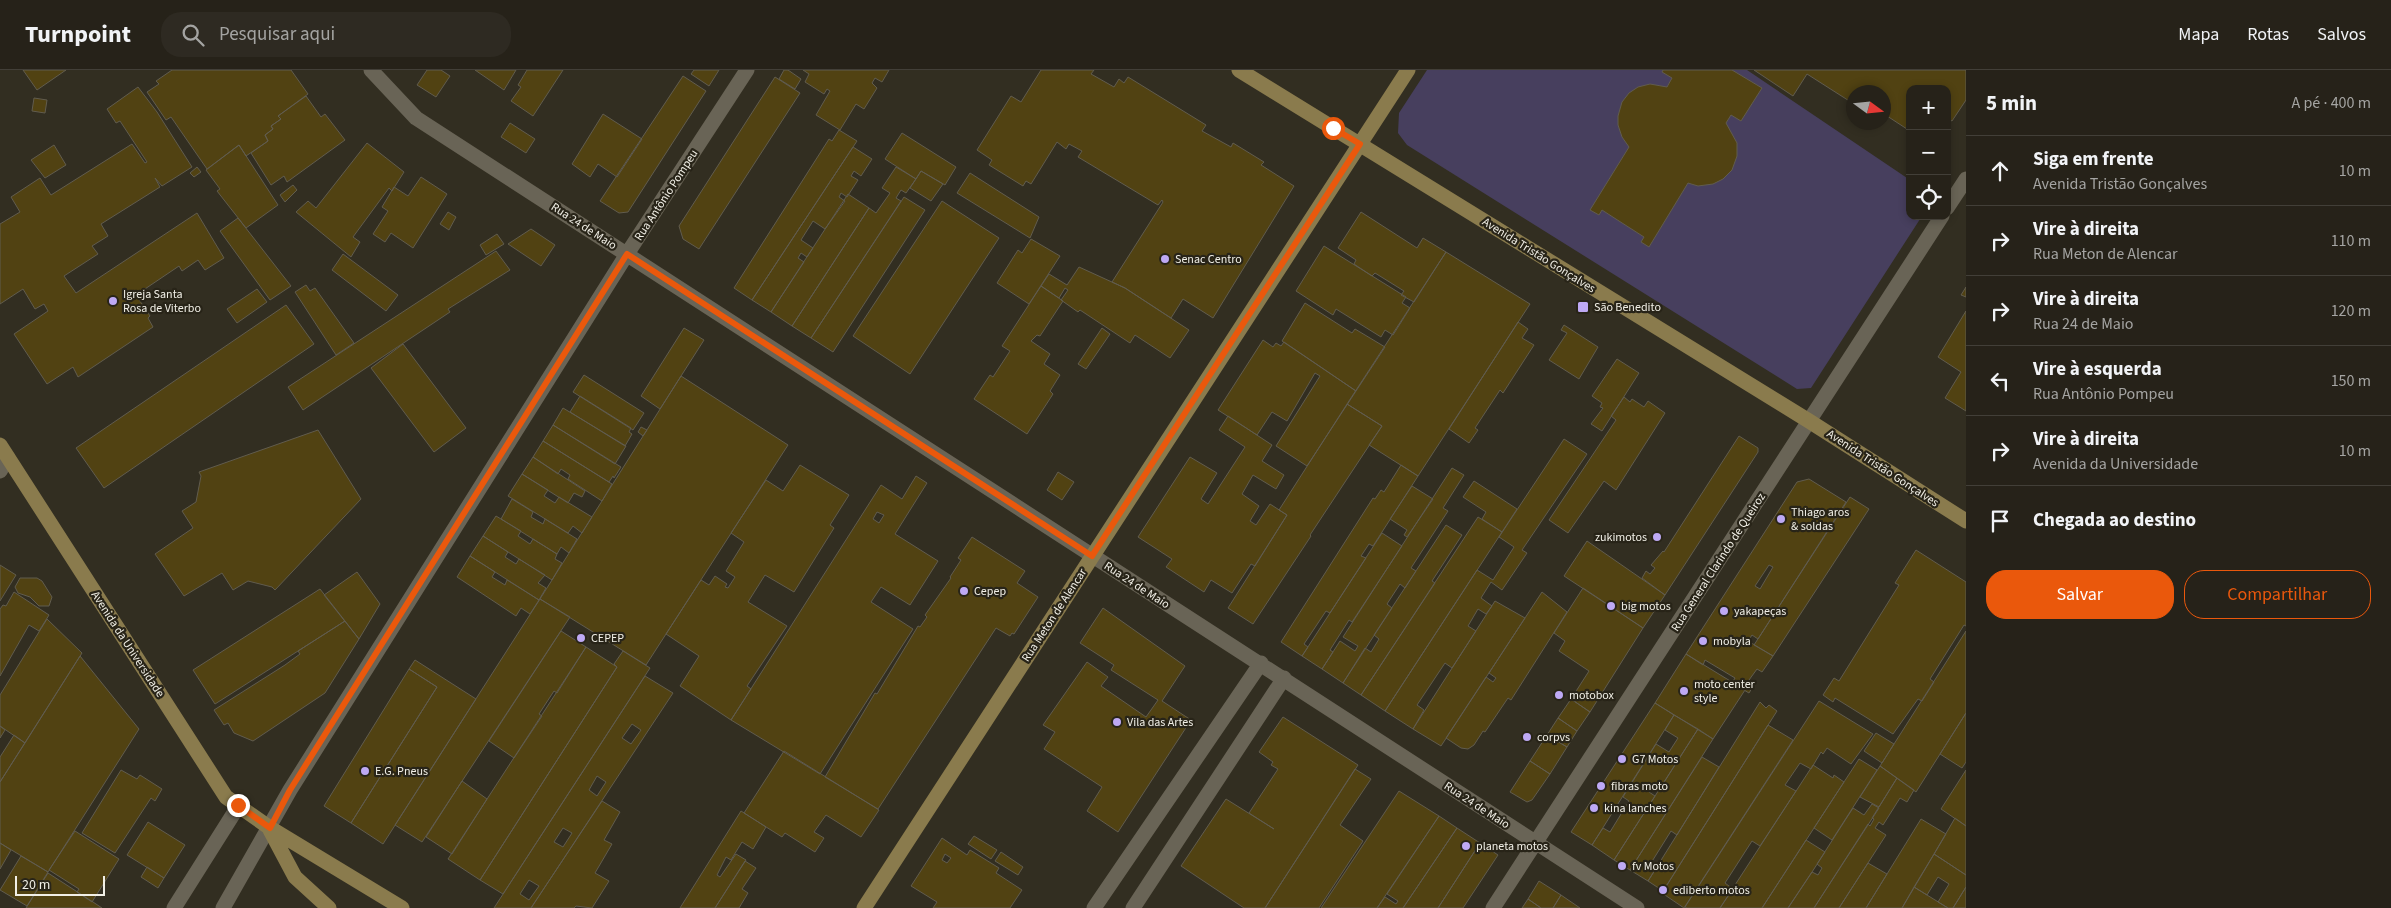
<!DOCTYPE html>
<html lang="pt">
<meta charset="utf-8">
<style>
body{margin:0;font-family:"Source Sans 3",sans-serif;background:#2e2a22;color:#f1f3f6}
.controls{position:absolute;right:15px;top:15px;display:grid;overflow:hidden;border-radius:10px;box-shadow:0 2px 8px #0003}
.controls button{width:45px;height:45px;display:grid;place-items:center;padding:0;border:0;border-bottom:1px solid #423f38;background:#262219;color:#f1f3f6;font:25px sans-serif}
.compass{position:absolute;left:1846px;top:15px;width:45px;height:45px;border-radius:50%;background:#262219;box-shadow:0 2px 8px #0003;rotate:105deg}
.scale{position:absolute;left:15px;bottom:12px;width:90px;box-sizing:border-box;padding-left:5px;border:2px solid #f1efe6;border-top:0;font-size:14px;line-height:18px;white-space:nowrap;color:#f1efe6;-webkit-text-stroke:4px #282418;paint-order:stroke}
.stop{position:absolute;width:15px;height:15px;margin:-11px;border:4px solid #ea580c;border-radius:50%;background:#fff}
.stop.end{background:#ea580c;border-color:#fff;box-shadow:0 1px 5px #0008}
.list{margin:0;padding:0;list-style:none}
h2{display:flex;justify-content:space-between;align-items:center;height:65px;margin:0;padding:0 20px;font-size:21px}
h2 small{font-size:16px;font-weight:400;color:#a4a4a2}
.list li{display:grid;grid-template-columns:32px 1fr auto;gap:15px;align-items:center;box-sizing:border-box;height:70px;padding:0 20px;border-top:1px solid #423f38}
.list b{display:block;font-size:19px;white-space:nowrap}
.list p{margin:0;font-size:16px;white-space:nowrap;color:#a4a4a2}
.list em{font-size:16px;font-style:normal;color:#a4a4a2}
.actions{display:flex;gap:10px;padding:15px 20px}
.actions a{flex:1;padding:11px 0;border:1px solid #ea580c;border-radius:20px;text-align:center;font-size:18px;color:#ea580c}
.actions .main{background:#ea580c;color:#fff}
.icon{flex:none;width:28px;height:28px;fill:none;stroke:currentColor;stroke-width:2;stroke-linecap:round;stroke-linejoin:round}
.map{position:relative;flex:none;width:1966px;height:838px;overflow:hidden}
header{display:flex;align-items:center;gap:30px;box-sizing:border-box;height:70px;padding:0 25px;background:#262219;border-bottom:1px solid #423f38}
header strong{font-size:24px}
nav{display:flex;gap:28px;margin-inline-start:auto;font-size:18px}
.search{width:350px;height:45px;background:#2e2a22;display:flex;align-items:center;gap:12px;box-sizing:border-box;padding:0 18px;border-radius:20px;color:#a4a4a2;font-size:19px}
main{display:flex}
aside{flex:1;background:#262219}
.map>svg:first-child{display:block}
</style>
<header>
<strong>Turnpoint</strong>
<div class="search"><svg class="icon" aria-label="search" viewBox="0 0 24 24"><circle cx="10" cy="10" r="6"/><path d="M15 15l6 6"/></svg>Pesquisar aqui</div>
<nav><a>Mapa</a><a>Rotas</a><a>Salvos</a></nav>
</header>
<main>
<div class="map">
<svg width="1966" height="838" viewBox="0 0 1966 838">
<rect width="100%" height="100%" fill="#322e21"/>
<path fill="#473f5e" d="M1427,0h320l163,110v36h12l-111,172 -14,1 -390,-244 -9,-12 1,-20z"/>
<path fill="#514212" stroke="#615c4e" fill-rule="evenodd" d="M23,0h43l-29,20z
M172,0h119l17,24 -30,22 3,3 -10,7 2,3 -8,6 3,6 -22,15 -7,-11 -32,24 -36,-52 -5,3 -19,-28 12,-8 -3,-3z
M427,0h14l9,6 -14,21 -19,-12z
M475,0h41l-12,20z
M527,0h36l-30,46 -22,-15 10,-14 -3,-2z
M694,0h25l-10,16 -18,-12z
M784,0h4l13,9 -6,10 -16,-10z
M803,0h86l-7,12 -7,-4 -3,5 5,5 -13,21 -8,-5 -16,26 -24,-15 14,-24 -3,-2 -3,5 -19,-12 4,-8z
M1041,0h53l-3,4 23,13 5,-8 5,4 4,-6 78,48 -4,6 29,16 2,-4 31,19 -3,3 33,21 -81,132 -30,-19 -12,19 -46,-30 -13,-6 51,-80 -1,-2 -4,5 -80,-48 4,-6 -13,-7 -3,5 -9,-7 -26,42 -5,-3 -3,5 -34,-21 3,-5 -15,-10 34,-54 10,6z
M1663,0h69l30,18 -21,33 -10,-6 -5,8 11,20v13l-5,14 -9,9 -10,5 -15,2 -10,-3 -39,64 -8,-5 3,-5 -25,-16 -17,-11 -3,5 -9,-5 39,-63 -7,-10 -4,-12v-9l4,-14 7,-9 9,-6 12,-3 17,3 5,-9 -10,-6z
M1754,0h212v30l-14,21 -5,-3v-29h-37v42l-26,-17v-22h-30v12l-47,-30 -14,22z
M683,6l23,15 -78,121 -9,1 -19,-12z
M775,7l25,16 -101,156 -16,-10 -4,-13z
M138,17l19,25 35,55 -30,19 -7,-8 5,9 -59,37 7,12 -16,10 6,8 -34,22 12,17 121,-80 27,45 -19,12 -7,-10 -16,11 -3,-5 -43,29 14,21 -2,2 5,9 -75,50 -5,-10 -26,17 -33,-50 34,-23 -4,-7 -9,5 -12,-20 -23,15v-80l20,-12 -9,-15 29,-19 11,17 81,-51 13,19 2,-1 -27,-41 -4,2 -9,-14z
M306,26l15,21 4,-3 20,26 -58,42 -3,-6 -13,9 -20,-32 17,-12 -3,-6 8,-6 -2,-3 10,-7 -3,-3z
M34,28l13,2 -2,13 -13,-2z
M603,44l39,25 -25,38 -19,-13 -8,13 -18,-13z
M510,53l25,16 -9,14 -25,-16z
M839,60l18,11 -105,159 -18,-12 95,-149 3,2z
M902,63l54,34 -11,18 -24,-14 -5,8 -31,-20z
M367,73l37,29 -12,19 -3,-3 -36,49 7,5 -9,15 -55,-45 12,-11 8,7z
M54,75l12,20 -21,13 -14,-18z
M239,75l39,60 -32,23 -29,-37 3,-2 -14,-19z
M853,77l19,12 -11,17 -7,-5 -3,5 7,4 -11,17 -6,-4 -2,4 6,4 -20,28 -12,-8 -12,19 12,8 -6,9 -6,-4 -3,5 6,4 -33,50 -19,-12z
M197,97l4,5 -7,5 -4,-4z
M896,97l20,12 -10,14 -5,-3 -5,8 5,3 -90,137 -19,-12 77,-118 7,5 14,-20 -8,-5z
M921,101l22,13 -12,17 -21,-13z
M970,103l69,44 -9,21 -73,-45z
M421,107l26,17 -34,54 -22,-15 -6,9 -12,-8 15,-23 -6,-4 12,-20 14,9z
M293,115l4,5 -12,12 -5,-7z
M848,124l21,14 -77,118 -21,-14z
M904,127l21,13 -92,142 -22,-14z
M942,131l57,37 -89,136 -57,-38z
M448,142l8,5 -7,13 -9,-6z
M1361,142l56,36 6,-10 23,14 -32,50 -13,-7 3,-4 -29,-18 -3,3 -18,-12 2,-4 -18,-12z
M238,148l53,68 -21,14 -50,-69z
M531,159l24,16 -14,21 -33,-22z
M497,164l7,10 -18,11 -6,-10z
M1031,169l29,17 -31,48 -32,-21 21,-33 4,3z
M1324,176l82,51 -4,6 8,5 -17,27 -8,-5 -4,7 -45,-28 -3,6 -37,-24z
M496,181l14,19 -62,39 2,3 -147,98 -15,-23z
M1446,182l84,52 -112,172 -49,-31 13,-19 -35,-22z
M343,184l55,41 -12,16 -54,-41z
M1079,197l46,21 64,42 -19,28 -35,-23 -5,8 -50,-33 -2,2 -17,-12 7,-10 -3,-2 -6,10 -18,-12 8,-12 18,11z
M306,215l4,6 5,-3 39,55 -18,12 -41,-63z
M1041,216l22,15 -23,35 -3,-1 -6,6 19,13 -6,10 16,11 -10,16 3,3 -26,40 -53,-35 16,-24 3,2 17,-26 -8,-5z
M1966,217v10l-5,-2z
M257,219l10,13 -30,21 -10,-14z
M1305,233l47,30 3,-4 30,18 -29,44 -74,-50z
M286,235l28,39 -210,144 -28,-40z
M1966,241v100l-21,-13 16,-26 -23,-15z
M1518,252l10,7 -6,9 12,7 -31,48 -3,-3 -25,38 3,2 -9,13 -20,-14z
M1564,255l34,22 -19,32 -30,-19 18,-27 -6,-3z
M684,258l20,12 -44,69 -19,-13z
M1102,258l8,6 -24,35 -8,-5z
M1263,270l10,7 3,-4 5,3 3,-4 72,49 -49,75 -31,-20 44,-70 -5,-3 -28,48 -15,-9 -15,23 -39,-25z
M403,274l63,84 -32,24 -63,-84z
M1617,289l22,14 -37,58 -11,-7 12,-16 -3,-1 2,-4 -10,-7z
M584,305l60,38 -11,17 -60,-38z
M681,306l107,69 -142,220 -106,-66z
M580,326l51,32 -2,4 3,2 -7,12 -55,-34z
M1624,327l6,5 2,-3 12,8 4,-6 17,12 -49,77 -12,-9 -36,52 -19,-13 67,-100 -5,-4z
M1347,334l35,22 -72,109 1,1 -58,88 -25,-16 59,-93 -8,-5z
M563,338l63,38 -11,18 -62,-39z
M1228,346l44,29 -10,16 22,14 -8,14 -23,-14 -11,19 17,12 -9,15 6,4 14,-21 17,11 -32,51 -4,-2 -19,29 -21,-13 -7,12 -38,-25 6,-8 -34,-22 52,-80 27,16 -16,26 7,5 37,-57 -26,-17z
M553,355l68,42 -7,11 -1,-2 -4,6 -66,-41z
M641,357l6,3 -4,6 -5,-4z
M318,360l43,69 -86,91 -3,-3 -24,-6 -15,9 -11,-17 -38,23 -29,-42 38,-26 -11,-17 14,-9 5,-26 -2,-4z
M1739,366l19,12v4l-93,143 -23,-17 4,-7 4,3 5,-6 -4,-3 12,-14 1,1z
M1564,369l23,15 -65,96 5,3 -25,37 -11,-8 -10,16 11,8 -6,8 -8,-5 -10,17 8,5 -24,37 -7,-5 -28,42 7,5 -11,19 -28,-18 92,-141 16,10 21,-33 -15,-10z
M543,371l69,43 -10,17 -34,-22 2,-4 -9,-6 -3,5 -25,-17z
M533,387l52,34 -3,6 -8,-4 -6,10 -46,-29z
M800,395l49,30 -19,30 4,3 -40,64 -29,-17 -17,27 39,24 -40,60 4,3 -20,31 -51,-34 19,-30 -33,-22 35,-54 8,5 6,-9 12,8 -2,3 3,1 7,-11 -9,-6 18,-29 -13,-9 35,-53 17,11z
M1401,395l17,11 -45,70 -4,-2 -8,12 5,2 -36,55 -4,-2 -22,33 4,3 -6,9 -21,-14 92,-144 2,1 6,-9 3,2z
M1452,398l12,7 -21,33 5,3 -37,57 5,3 -11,17 -5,-4 -13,20 5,4 -49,75 -21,-14 18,-28 15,10 3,-5 -15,-9z
M1058,402l16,10 -12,18 -15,-10z
M522,404l26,16 -4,6 11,7 4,-6 33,20 -10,16 -9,-7 -5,7 -60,-37z
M916,406l11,7 -32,51 43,27 -28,44 -29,-18 -10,15 42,27 -93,145 -89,-54 150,-235 21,14zM877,442l7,3 -5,8 -6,-4z
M1809,409l37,23 -88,137 -6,-4 -4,6 25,15 -11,16 -5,-3 -8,11 6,3 -6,10 -17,-10 3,-5 -30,-18 -2,5 -17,-11 111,-172zM1769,495l4,2 -13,22 -5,-3z
M1474,411l43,28 -15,23 -20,-13 4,-7 -23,-15z
M1412,416l21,13 -26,38 -3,-2 3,-5 -17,-11z
M1850,427l19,12 -96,147 -19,-11z
M512,429l21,13 -2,5 12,7 2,-5 32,20 -8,14 -8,-6 -4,7 -56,-35z
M496,446l25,15 -3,5 12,8 3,-5 24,15 -2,5 7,4 -10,17 -69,-44z
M1478,447l24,15 -117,179 -24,-16z
M1446,455l16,10 -30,46 3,2 -74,112 -18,-12 22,-35 6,4 8,-13 -5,-4z
M1382,463l20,13 -50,76 -3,-2 -19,30 3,2 -11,17 -20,-13z
M483,466l25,16 -3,5 11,7 3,-5 26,16 -7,8 8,5 -7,12 -69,-44z
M972,467l53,34 -8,12 21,14 -24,37 -2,-1 -2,3 -14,-8 -118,181 -53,-32 50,-84 2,1 41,-68 2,1 7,-10 -2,-2 26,-37 -1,-1 11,-17 -3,-2z
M1587,471l78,54 -22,33 -79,-52z
M1916,480l50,32v44l-2,-1 -34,54 4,3 -12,19 -4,-2 -25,35 -58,-36 -2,4 -10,-7 11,-17 5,3 60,-96 -4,-2z
M470,486l25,16 -3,5 13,8 2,-5 32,20 -9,14 -9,-6 -5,8 -59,-39z
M0,495l16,10 -16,26z
M357,502l23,32 -21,35 -35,-44z
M20,508h17l5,3 10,16 -3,9h-10l-9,-9 -12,-4 -3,-6z
M1583,518l60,40 -53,84 -19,-13 18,-28 -30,-20 6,-10 -11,-8z
M320,519l25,32 -130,83 -22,-34z
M14,522l35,23 -10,16 -10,-6 -29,51v-67l3,-4 3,1z
M1542,522l25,20 -56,88 -3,-2 -23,34 -2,-1 -9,14 -6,4 -7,-1 -15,-10 40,-61 7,5 3,-4 -7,-5z
M540,529l30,18 -148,225 -27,-17z
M1495,531l30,17 -84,128 -28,-17z
M1103,538l82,58 -23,35 29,19 -73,112 -31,-21 15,-24 -58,-38 11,-17 -12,-7 44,-63 21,15 -7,9 45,31 12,-17 -47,-30 3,-5 -34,-22z
M47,549l35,34 -57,90 -25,-17v-31z
M345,551l14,18 -34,54 -72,48 -19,-8 -6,-10 -4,2 -10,-15 71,-45 15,-11 -2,-3z
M561,561l25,16 -29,46 -3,-2 -15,23 3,2 -28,42 -25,-17z
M1966,561v82l-50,79 -36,-26z
M586,577l31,20 -137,213 -32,-21z
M623,581l27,17 -147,226 -23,-14 137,-213 -3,-3z
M1686,584l59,36 -32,49 -58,-36z
M80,586l59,73 -91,143 -48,-29v-61z
M415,590l61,39 -93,145 -32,-21 86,-136 -28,-18z
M409,599l28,18 -86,136 -27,-17z
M645,606l28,17 -142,215h-37zM632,654l9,6 -10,14 -9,-6zM597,706l9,6 -9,14 -8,-6zM563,758l9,5 -9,14 -9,-5zM529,810l10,6 -10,14 -9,-6z
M1571,629l19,13 -13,19 -19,-13z
M1819,631l54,33 -22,30 -24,-16 -4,6 -2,-2 -10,17 -11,-6 -15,22 11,6 -36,55 -8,-5 -27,42 8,6 -13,19h-33l-2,-1z
M1760,632l6,6 3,-3 8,6 -114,180 -15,-10z
M1655,633l19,12 -82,130 -21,-13z
M1966,643v49l-4,6 -22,-14z
M1674,645l24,14 -37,58 -6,-4 -6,9 6,4 -41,64 -22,-15 11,-17 7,4 19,-31 -6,-4 33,-53 13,8 9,-14 -13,-8z
M1283,647l75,48 -93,143h-21l-63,-42 45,-67 48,30 -25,-16 29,-44 -7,-4 2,-3 -14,-10z
M1558,648l19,13 -10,16 -20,-12z
M1768,655l25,15 -109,168 -22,-15z
M0,656l5,4 -5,8z
M1698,659l15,10 -83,131 -16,-10z
M1876,663l18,11 -12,19 -18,-12z
M14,665l11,8 -25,39v-25z
M1547,665l20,12 -17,27 -20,-13z
M784,681l95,59 -18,27 -35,-22 -12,17 10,6 -9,14 -30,-19 -3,4 -38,-24z
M1702,687l17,10 -42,68 -6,-4 -20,32 6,4 -9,14 -18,-11z
M1859,689l18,11 -45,70 -18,-12z
M1530,691l20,13 -18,26 -5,2 -17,-10z
M1813,695l20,13 1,-3 10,7 -30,46 -52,80h-42z
M1880,696l17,12 -18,29 -19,-10z
M1355,699l16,10 -31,46 23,16 -44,67h-54z
M121,700l16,9 3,-4 22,14 -7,12 -4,-3 -36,55 -33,-20z
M1966,700v56l-25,-17z
M1897,708l17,12 -7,12 -7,-4 -17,27 -4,-3 -4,6 11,7 -47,73h-25l54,-84 2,2 4,-7 -2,-1z
M462,711l25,18 -35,55 -26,-17z
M1399,721l40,25 -62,92h-56z
M602,731l18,11 -16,28 8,4 -17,29 14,8 -17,27 -16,-2 -2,2h-43z
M1872,734l7,4 -65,100h-26l24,-36 6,3 4,-7 -5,-4 36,-56 11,7z
M741,741l25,16 -13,22 -11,-7 -11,18 -5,-3 -9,18 3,2 16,-23 10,6 -31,48h-35z
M1439,746l18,12 -54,80h-26l8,-11 11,7 2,-3 -11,-7z
M1955,748l11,8v49l-32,-21z
M1921,749l25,15 -44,74h-36z
M148,752l37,23 -21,33 -37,-23z
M1457,758l23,15 -42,65h-35z
M75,761l44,28 -27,43 -15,-10 2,-3 -30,-19z
M974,766l23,14 -6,9 -23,-15z
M942,768l25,17 3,-5 29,18 -3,5 26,17 -12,18h-77l4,-6 -26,-16zM945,784l6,4 -4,5 -5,-3z
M1806,770l19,12 -13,20 -24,36h-26z
M0,773l11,7 -11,19z
M1480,773l18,12 -35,53h-25z
M1001,782l22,15 -5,8 -23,-14z
M1934,784l32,21v12l-13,21h-5l-10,-6 11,-18 -11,-7 -11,18 -13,-8z
M21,786l27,16 -21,34 -27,-16z
M745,791l11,7 -14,21 6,4 -9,15h-24z
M1868,793l19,11 -21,34h-27z
M147,797l17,11 -6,10 -17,-11z
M48,803l45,29 9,6h-76z
M1539,811l22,14 -8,13h-12l-13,-9z
M1914,817l13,8 21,13h-46z
M1966,817v21h-13z
M1561,825l19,13h-27z
M1528,829l13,9h-19z"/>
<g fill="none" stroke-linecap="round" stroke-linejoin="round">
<path stroke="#696456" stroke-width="15" d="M371,0l45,48 1221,790
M1947,138l19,-29
M0,401l8,-13
M174,838l65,-103
M223,838l67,-118 337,-536 120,-184
M1094,838l167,-245
M1133,838l151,-230
M1493,838l449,-692"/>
<path stroke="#8a7b4d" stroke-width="15" d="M1239,0l570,351 157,100
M0,375l226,352 44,31 132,80
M270,760l25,47 34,31
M864,838l544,-838"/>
</g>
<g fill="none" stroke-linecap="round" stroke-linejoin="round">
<path stroke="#ea580c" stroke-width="6" d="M238,735l32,23 20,-38 337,-536 465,302 268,-412 -27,-16"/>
</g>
<g fill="#bea9f4" stroke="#282418" stroke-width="2">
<circle cx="1165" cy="189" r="5"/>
<circle cx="113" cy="231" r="5"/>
<rect x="1577" y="231" width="12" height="12" rx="2.5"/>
<circle cx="1781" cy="449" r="5"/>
<circle cx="1657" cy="467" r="5"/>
<circle cx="964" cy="521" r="5"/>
<circle cx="1611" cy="536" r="5"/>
<circle cx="1724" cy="541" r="5"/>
<circle cx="581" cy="568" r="5"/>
<circle cx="1703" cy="571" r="5"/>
<circle cx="1684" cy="621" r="5"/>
<circle cx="1559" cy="625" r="5"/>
<circle cx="1117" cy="652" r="5"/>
<circle cx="1527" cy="667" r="5"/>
<circle cx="1622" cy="689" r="5"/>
<circle cx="365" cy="701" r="5"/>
<circle cx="1601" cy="716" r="5"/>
<circle cx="1594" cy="738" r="5"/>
<circle cx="1466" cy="776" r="5"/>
<circle cx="1622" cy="796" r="5"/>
<circle cx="1663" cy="820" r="5"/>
</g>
<g text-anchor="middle" stroke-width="4.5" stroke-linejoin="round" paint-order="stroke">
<g font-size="12" fill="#f1efe6" stroke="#282418">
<text transform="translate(666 125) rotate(-57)" y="4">Rua Antônio Pompeu</text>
<text transform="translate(584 156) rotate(33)" y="4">Rua 24 de Maio</text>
<text transform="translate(1539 185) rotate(32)" y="4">Avenida Tristão Gonçalves</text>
<text transform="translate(1883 398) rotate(33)" y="4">Avenida Tristão Gonçalves</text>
<text transform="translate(1718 492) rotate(-57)" y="4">Rua General Clarindo de Queiroz</text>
<text transform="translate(1137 515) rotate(33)" y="4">Rua 24 de Maio</text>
<text transform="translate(1054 545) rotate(-57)" y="4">Rua Meton de Alencar</text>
<text transform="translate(128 574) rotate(57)" y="4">Avenida da Universidade</text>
<text transform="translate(1477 735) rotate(33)" y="4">Rua 24 de Maio</text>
</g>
<g font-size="12" fill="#f1efe6" stroke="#282418" text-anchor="start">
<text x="1175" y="193">Senac Centro</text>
<text x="123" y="228">Igreja Santa<tspan x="123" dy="14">Rosa de Viterbo</tspan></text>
<text x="1594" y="241">São Benedito</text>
<text x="1791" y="446">Thiago aros<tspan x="1791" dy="14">&amp; soldas</tspan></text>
<text x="1647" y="471" text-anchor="end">zukimotos</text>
<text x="974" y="525">Cepep</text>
<text x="1621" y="540">big motos</text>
<text x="1734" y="545">yakapeças</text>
<text x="591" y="572">CEPEP</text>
<text x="1713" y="575">mobyla</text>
<text x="1694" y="618">moto center<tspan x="1694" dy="14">style</tspan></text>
<text x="1569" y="629">motobox</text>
<text x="1127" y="656">Vila das Artes</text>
<text x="1537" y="671">corpvs</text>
<text x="1632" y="693">G7 Motos</text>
<text x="375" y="705">E.G. Pneus</text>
<text x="1611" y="720">fibras moto</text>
<text x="1604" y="742">kina lanches</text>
<text x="1476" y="780">planeta motos</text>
<text x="1632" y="800">fv Motos</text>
<text x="1673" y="824">ediberto motos</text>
</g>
</g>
</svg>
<div class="controls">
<button>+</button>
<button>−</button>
<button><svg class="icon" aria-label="locate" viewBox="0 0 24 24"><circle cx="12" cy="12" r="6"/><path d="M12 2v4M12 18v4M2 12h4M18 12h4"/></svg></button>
</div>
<svg class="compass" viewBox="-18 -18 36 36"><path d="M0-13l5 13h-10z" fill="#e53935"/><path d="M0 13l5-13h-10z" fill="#a4a4a2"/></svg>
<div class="scale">20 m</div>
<div class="stop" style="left:1333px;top:58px"></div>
<div class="stop end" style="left:238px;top:735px"></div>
</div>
<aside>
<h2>5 min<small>A pé · 400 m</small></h2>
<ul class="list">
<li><svg class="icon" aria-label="ahead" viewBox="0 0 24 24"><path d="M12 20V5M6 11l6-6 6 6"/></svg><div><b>Siga em frente</b><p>Avenida Tristão Gonçalves</p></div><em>10 m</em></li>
<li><svg class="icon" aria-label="right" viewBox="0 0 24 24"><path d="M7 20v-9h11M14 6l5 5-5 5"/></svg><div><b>Vire à direita</b><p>Rua Meton de Alencar</p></div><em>110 m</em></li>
<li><svg class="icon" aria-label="right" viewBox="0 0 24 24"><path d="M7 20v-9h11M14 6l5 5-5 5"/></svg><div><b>Vire à direita</b><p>Rua 24 de Maio</p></div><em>120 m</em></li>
<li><svg class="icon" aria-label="left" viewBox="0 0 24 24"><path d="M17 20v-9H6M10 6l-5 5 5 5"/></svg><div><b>Vire à esquerda</b><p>Rua Antônio Pompeu</p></div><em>150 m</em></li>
<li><svg class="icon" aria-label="right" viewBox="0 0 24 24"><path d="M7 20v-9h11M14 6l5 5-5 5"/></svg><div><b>Vire à direita</b><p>Avenida da Universidade</p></div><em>10 m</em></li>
<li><svg class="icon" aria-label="arrive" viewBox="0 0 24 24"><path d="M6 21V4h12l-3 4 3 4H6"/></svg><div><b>Chegada ao destino</b></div></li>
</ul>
<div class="actions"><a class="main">Salvar</a><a>Compartilhar</a></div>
</aside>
</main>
